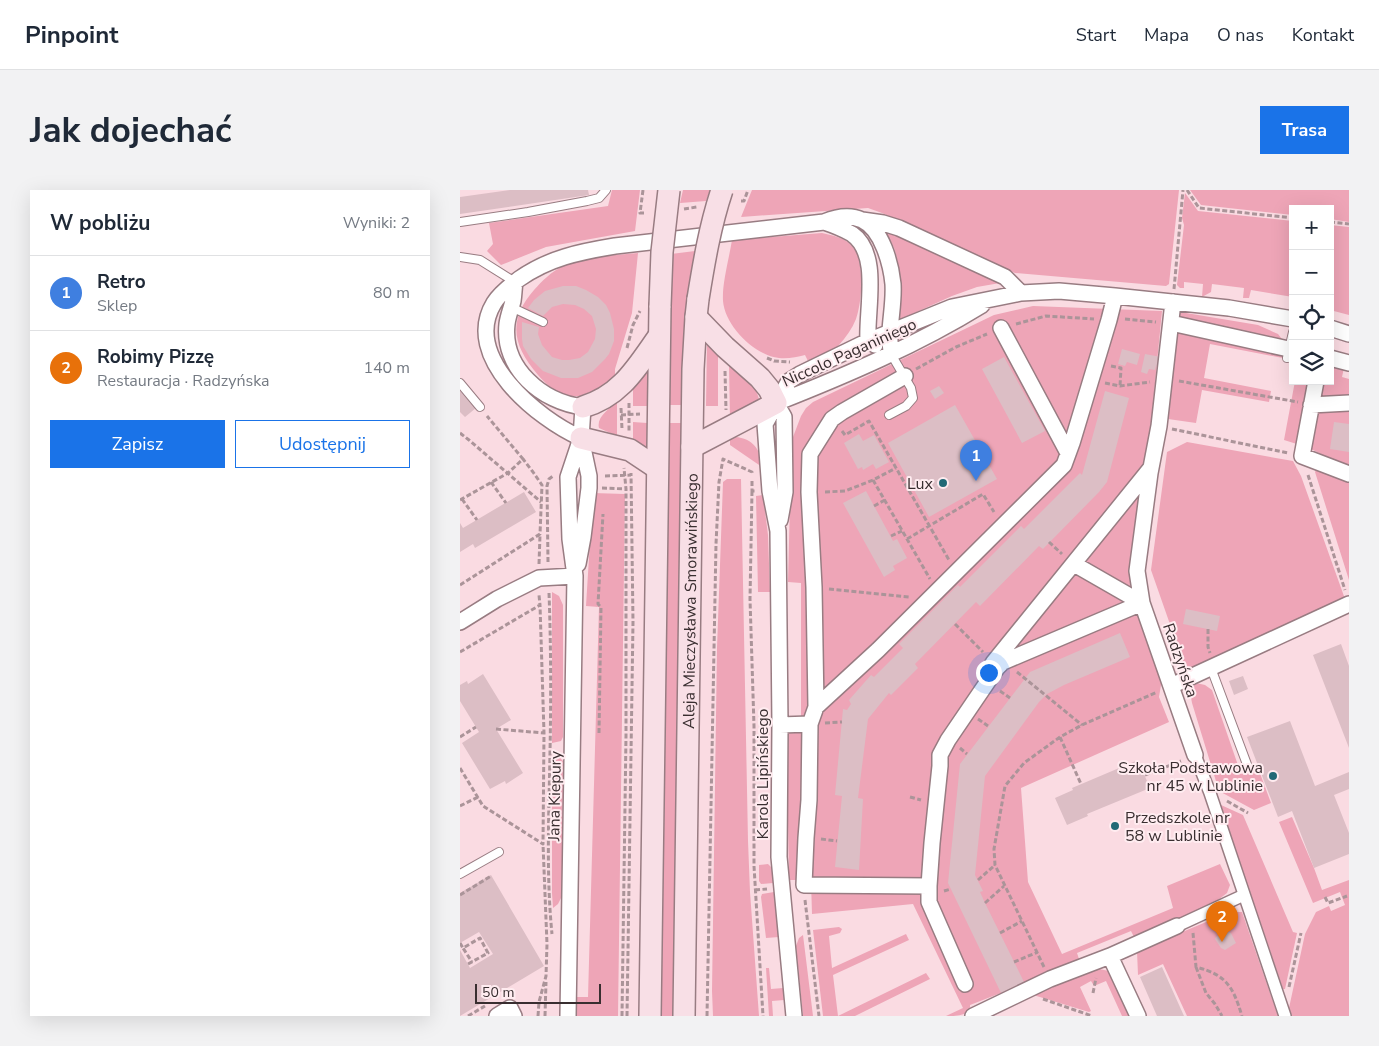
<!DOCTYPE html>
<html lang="pl">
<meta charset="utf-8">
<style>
body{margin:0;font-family:"Nunito Sans",sans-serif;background:#f2f2f3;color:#1f2937}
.controls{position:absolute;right:15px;top:15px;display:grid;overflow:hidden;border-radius:0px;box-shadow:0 5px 20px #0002}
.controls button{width:45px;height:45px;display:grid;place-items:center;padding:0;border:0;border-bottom:1px solid #e0e1e3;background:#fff;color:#1f2937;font:25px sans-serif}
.scale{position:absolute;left:15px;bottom:12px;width:126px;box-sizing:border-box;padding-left:5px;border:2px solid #392e30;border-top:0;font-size:14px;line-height:18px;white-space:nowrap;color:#392e30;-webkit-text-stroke:4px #ffecf0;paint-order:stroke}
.you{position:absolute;left:528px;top:482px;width:18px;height:18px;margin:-12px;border:4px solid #fff;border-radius:50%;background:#1a73e8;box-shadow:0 0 0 8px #1a73e833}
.badge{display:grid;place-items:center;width:32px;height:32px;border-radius:50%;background:#1a73e8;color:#fff;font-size:16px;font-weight:700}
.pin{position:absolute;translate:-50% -41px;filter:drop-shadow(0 1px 2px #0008)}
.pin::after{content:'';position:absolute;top:26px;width:18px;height:15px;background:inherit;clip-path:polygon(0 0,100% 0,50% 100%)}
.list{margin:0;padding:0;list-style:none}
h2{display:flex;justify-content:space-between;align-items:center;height:65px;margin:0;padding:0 20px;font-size:21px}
h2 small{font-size:16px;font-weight:400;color:#747a83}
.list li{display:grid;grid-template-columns:32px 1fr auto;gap:15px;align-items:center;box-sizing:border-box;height:75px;padding:0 20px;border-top:1px solid #e0e1e3}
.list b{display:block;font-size:19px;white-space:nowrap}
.list p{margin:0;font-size:16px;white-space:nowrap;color:#747a83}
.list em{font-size:16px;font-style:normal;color:#747a83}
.actions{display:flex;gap:10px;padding:15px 20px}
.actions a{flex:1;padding:11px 0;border:1px solid #1a73e8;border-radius:0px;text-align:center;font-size:18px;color:#1a73e8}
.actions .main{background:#1a73e8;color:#fff}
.icon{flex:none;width:28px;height:28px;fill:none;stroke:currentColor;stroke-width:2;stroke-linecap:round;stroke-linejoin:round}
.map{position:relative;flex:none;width:889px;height:826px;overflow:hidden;border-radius:0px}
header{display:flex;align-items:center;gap:30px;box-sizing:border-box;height:70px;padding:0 25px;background:#fff;border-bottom:1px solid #e0e1e3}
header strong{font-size:24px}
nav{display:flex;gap:28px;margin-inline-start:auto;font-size:18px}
.intro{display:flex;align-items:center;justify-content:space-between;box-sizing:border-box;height:120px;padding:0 30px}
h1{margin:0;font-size:35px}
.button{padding:12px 22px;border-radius:0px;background:#1a73e8;color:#fff;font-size:18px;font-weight:700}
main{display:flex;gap:30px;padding:0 30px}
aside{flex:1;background:#fff;border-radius:0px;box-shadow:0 5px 20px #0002}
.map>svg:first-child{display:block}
</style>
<header>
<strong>Pinpoint</strong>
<nav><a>Start</a><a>Mapa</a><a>O nas</a><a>Kontakt</a></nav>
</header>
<div class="intro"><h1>Jak dojechać</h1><a class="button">Trasa</a></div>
<main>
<aside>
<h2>W pobliżu<small>Wyniki: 2</small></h2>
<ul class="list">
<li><span class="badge" style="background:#3f7fe0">1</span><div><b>Retro</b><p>Sklep</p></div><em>80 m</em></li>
<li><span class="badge" style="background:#e8710a">2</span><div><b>Robimy Pizzę</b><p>Restauracja · Radzyńska</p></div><em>140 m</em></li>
</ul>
<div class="actions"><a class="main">Zapisz</a><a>Udostępnij</a></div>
</aside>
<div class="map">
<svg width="889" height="826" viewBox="0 0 889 826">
<rect width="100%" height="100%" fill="#fadbe2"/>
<path fill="#eea5b7" d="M152,0h28l-5,41 -89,16 -45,18 -14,-14 6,-7 -4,-21 119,-17z
M223,0h27l-4,11 -26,2z
M292,0h427l-10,94 -3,2 -151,-13 -133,-60 -14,-5 -127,9z
M730,0h159v32l-19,-3v-10h-37v6l-92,-10z
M725,3l13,18 95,10v76l-42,-7 -2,8h-6l1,-10 -32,-4 -1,8 -9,5 1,-13 -19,-2v6h-4l-3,-3 7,-60 -2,-7z
M870,35l19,2v88l-19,-5z
M423,37l117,56 -23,4 -25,9 -51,23 -2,-1c1,-23 3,-47 -5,-70 -3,-7 -7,-14 -11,-21z
M362,43c11,3 23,4 31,14 12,15 9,55 3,72 -4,10 -10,18 -17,26 -8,8 -21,12 -31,16l-3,-6c-8,2 -17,4 -26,3 -25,-3 -54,-32 -56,-57 -1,-18 6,-42 9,-61z
M235,61l-12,154h-15l3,-151z
M178,63l-6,60 -17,56v13c-15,8 -29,16 -46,14 -12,-1 -24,-13 -31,-21 -25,-29 -31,-54 -4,-85 8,-9 17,-18 29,-24 22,-11 50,-10 75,-13z
M573,116l129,5 -14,144 -18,132 32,92 -3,18 10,25 -148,66 7,94 34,72 111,-46 -6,-22 53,-22 10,21 -3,8 -13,10 -79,36 -4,-8 -54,22 3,9 -110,43c1,11 -15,11 -24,11l17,-8 -50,-104 -101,10 -1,-33 -12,-1h-10l-1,-59v-103h13v-135l-13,-1 3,-119 2,-26 8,-21 5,-8 7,-6 181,-87z
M720,122l78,13 20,9 15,19v7l-83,-16 -6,34 67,13 -2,11 -67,-12 -6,33 -28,-4z
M247,152l11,11v53h-12z
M269,175l27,25 3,9 -4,7 -25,12z
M870,175l14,3 -2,9 7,2v20l-34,2 5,-20h10z
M188,182v34h-15v-20z
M835,191h17l-12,64 -16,-5z
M157,212v34l-18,-8c-3,-11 11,-20 18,-26z
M889,217v173l-34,-108 8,-17 -16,-8 7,-38z
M173,232l14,1v25l-14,-7z
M208,233h15l-8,593h-14v-34z
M275,247c18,1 26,13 27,30l-32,-22v-7z
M727,252l106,19 8,15 44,123 -159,71 -35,-100 16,-118z
M267,289h14l7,362 2,51 9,124h-46l-1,-25 5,-343 6,-166z
M133,303l32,1 -7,522h-43v-19h13l11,-390 -13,-1z
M303,305l5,40 2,57h-12l-2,-96z
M92,402l7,4 4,9v132l-2,4 -9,2z
M736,493l9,2 7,5 29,84 17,-6 13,35 -17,7 -35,-19 -27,-88c-1,-5 -2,-11 2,-15l-2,-4z
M92,566l8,2 3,3 -1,135 -4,8 -5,4 -1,-15z
M761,615l22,10 50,117 4,1 -12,56h-2l-47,-138z
M832,627l22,51 8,22 27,-10v136h-57l-3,-8 16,-74 11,-22 13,-6 2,5 14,-6 -5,-13 -27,11 -34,-81z
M308,674l4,4 1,15 -12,1 -2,-3v-16z
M314,702l5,45 -13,1 -5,-41 1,-3z
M770,722h12l36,104h-91l-24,-52 -25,11 -1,-24z
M379,737l3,2 -2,4 -11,3 3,32 74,-34 3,6 -76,35 5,41 88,-43 4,6 -75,37h-32l-10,-86z
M343,745l10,81h-10l-7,-70 3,-8z
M306,778h3l2,21 12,-1 1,12 -12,1 1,15h-4z
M639,779l10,2 23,45h-10l-16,-35 -12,5 -3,-5 -11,6 11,24 -2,1 -59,-18 50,-20z"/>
<path fill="#dcbec5" d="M50,0h78l1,5 -129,19v-17z
M103,96h13l10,4 12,7 8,8 4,8 4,16v12l-5,13 -4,5 -13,13 -14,6h-17l-18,-7 -12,-12 -8,-13 -1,-7v-17l17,5 -1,7 4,11 10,12 10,3h7l11,-2 8,-6 7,-13 1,-10 -4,-13 -8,-7 -9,-4 -12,-1 -11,3 -9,9 -15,-8 6,-8 11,-9z
M662,159l18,5 -3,11 -10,-3 -2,4 -7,-2z
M685,164l16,3 -2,10 -3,-1 -1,4 -6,-1 -2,5 -6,-2z
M544,167l41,74 -23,12 -40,-74z
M479,196l5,7 -9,6 -5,-8z
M0,198l16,20 -11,9 -5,-5z
M645,201l24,7 -22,84 -8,10 -56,57 -4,-3 -59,60 -4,-4 -61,62 3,4 -27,27 -2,-2 -21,26 -10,79 5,1 -4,71 -24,-3 7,-71 -7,-1 8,-86 4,1 4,-6 -2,-4 22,-25 3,2 29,-29 -4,-4 59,-59 2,2 61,-61 3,3 56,-56 2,2z
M495,215l42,74 -68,38 -41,-74z
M874,232l15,2v28l-19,-3z
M399,244l4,7 11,-6 15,27 -13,7 -3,-5 -10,6 -1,-3 -4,2 -14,-26z
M406,301l27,50 4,-2 10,19 -14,8 2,4 -11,7 -41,-74z
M64,302l12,20 -61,36 -2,-4 -13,8v-29l3,5z
M726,419l34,7 -3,15 -34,-7z
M660,443l10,24 -66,28 -17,9 -8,8 -54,74 -10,99 8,16 -3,1 5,11 39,79 -22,13 -54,-112 12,-119 70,-92z
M881,454l8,22v82l-36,-93z
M23,484l28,46 -15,9 27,44 -17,11 -1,-3 -15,8 -28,-46 17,-11 -19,-31v-16l7,-4 1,3z
M783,486l5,13 -14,6 -5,-14z
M830,531l25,65 34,-14v17l-15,6 15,38v21l-35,14 -22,-57 -14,6 -31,-80z
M678,570l12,28 -63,26 1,2 -21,9 -12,-27 18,-8 -1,-2z
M31,685l53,91 -84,50v-66l10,18 23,-14 -14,-22 -19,11v-50z
M766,741l5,2 5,10 -11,7 -4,-2 -6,-9 1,-2z
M702,777l22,49h-27l-17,-39z"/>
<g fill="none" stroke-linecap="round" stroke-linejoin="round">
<g stroke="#987c82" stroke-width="10">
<path id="service" d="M0,32l68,-10 59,-11 12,-3 7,-8
M0,67l20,3 35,22
M51,117l32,15
M827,168l6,-26
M0,193l20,24
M429,225l17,-9 7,-8 -2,-10 -20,-34
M751,478l37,99
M0,684l39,-22"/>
</g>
<g stroke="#987c82" stroke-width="14">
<path id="pedestrian" d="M735,565l15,38 75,223
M717,736l67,-31"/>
</g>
<g stroke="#987c82" stroke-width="18">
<path id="minor" d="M402,30l21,3 16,5 106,49 16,16
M364,32c9,3 19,7 28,12 29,20 14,76 16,107l7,4
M55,92c-1,6 -1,13 -2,19 -2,8 -5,15 -6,23 -5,44 35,78 76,83l-2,31 8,38v12l-6,49 -5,27
M655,106l-6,24 -37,123 -8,22 -186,185 -62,57 -6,17 -1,76 -3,38 -2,47 125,1 3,-43 8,-77v-11l8,-15 49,-72 6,-6 139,-59
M713,112l-14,124 -9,47 -13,98 5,32 53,152
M711,133l122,27
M541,138l67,125
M870,138l19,6
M870,168l19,5
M856,191l-14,75 47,18
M316,213c71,-28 141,-58 206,-98
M316,213l8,14 1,75 -5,28
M851,215l38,-2
M121,248c-43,-19 -120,-81 -87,-135 6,-10 16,-17 25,-24 30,-21 60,-27 96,-33l209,-24c12,-5 25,-8 38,-2 20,9 29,44 31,64 1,16 -2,31 -3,47 -1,8 1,16 1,23
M614,374l68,39
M0,432l37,-23 42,-21 36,-2
M535,475l-2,-2 157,-194
M711,496l178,-82
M356,517l-2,-120 -5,-95 1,-38 22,-35 10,-7 63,-36
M320,535l30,-1
M469,696v16l36,82
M650,766l67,-30
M37,826l13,-8 4,8
M108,826l7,-440 -5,-37 -2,-62 13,-39
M334,826l-15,-159 1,-132 -2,-194 -8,-40 -5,-67 24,-43 11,-7 68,-33 84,-34 69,-14 38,-2 56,5 114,12 64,11
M513,826l77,-37 60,-23 28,60"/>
</g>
<g stroke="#987c82" stroke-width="24">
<g id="secondary">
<path d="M123,217c38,-11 54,-40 76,-71"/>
<path d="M121,248l49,12 27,18"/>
<path d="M232,257l84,-44 -7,-14 -9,-11 -35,-31 -29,-30"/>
<path d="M190,826l10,-710"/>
<path id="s1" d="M224,826l9,-647 3,-52 2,-18"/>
</g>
</g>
<path stroke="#ab9499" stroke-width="3" stroke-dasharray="5 2.5" stroke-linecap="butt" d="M183,0l-3,23h4
M727,0l12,18 94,10
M281,11h3l4,-11
M224,19l13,-2
M870,32l19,2
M714,99l9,-99
M665,129l31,3
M556,134l30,-8 48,3
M167,158l6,-23 7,-14
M307,168l7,3 16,1
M651,176l10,2 -1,18
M456,179l40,-22 31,-13
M265,181l1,39
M719,191l119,21
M645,193l15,3 30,-4
M169,213v28
M161,218l1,21
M161,225l19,-1
M712,239l116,24
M382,241l3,4 24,-14 80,139
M0,243l9,7 72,62
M848,285l37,115
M145,286l26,-1
M413,290l57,99
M292,291v10h4
M31,292l15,21
M142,298l24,1
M292,301l-2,108 4,127v140l9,150
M365,302l20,-1 28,-11 23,-12
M2,309l15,21
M0,310l48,-27 15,-14 -36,-43
M414,316l11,-6
M431,346l11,-5
M447,349l76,-45 11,18
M589,352l13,12
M88,372l-1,-76 2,-7 4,-3
M79,374l1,-29
M0,395l80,-51 2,-49 -9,-13 -10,-13
M369,399l80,8
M89,403c2,53 2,107 1,159 -1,61 -4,122 2,182
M495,434l28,28
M748,439v18l2,6
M0,462l80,-47 -1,-10
M557,482l65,53
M540,501l10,7
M518,529l10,7
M365,533l17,-1
M36,539l48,4
M139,543l2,-126 -3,-3 5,-90
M0,547l16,-10
M600,547l21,47
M500,558l7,6
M0,578l23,38 60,38 1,-111 -4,-128
M685,585l36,-14
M450,607l11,3
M767,611l21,12
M0,616l18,-9
M361,649l16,2
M518,690l17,-15
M295,700l12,-1
M484,701l7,-2
M0,705l31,-19
M865,707l3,6 19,-7
M345,710l14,116
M525,713l19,-17
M540,743l22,-12
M733,743l3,34c31,8 37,20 46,49
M0,753l3,5
M554,772l24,-10
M8,774l20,-11 -8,-15 -17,10 9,14
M584,777l-49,-102 -1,-16 11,-63 19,-23 36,-26 22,-12 75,-33
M736,777l10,26 9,11 7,12
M829,797l12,-54
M633,803l3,-15
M583,809l49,17
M8,826l17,-10
M78,826l1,-14 7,-26 1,-32 -4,-100
M85,826l1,-34
M162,826l4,-280v-247l-2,-21
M167,826l6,-394 -2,-149
M247,826l9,-472 3,-62 4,-23 29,13v3"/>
<use href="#service" stroke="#fff" stroke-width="8"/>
<use href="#pedestrian" stroke="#fff" stroke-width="11"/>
<use href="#minor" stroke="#fff" stroke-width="15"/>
<use href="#secondary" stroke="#f8dfe6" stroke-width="21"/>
<g stroke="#987c82" stroke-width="24" stroke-linecap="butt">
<path id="secondary-bridge" d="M238,109c6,-37 12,-73 24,-109
M200,116l2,-54 7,-62"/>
</g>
<use href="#secondary-bridge" stroke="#f8dfe6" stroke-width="21"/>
</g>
<g fill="#216976" stroke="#ffecf0" stroke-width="2">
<circle cx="483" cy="293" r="5"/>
<circle cx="813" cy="586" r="5"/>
<circle cx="655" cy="636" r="5"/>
</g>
<g text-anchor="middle" stroke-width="4" stroke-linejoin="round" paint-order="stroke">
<g font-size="16" fill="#392e30" stroke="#ffecf0">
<text transform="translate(389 162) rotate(-24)" y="6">Niccolo Paganiniego</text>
<text dy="6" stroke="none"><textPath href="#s1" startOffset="415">Aleja Mieczysława Smorawińskiego</textPath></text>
<text transform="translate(721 470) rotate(71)" y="6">Radzyńska</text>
<text transform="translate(302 584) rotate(-90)" y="6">Karola Lipińskiego</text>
<text transform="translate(94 606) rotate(-89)" y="6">Jana Kiepury</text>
</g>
<g font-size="16" fill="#392e30" stroke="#ffecf0" text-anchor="end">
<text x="473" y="299">Lux</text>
<text x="803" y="583">Szkoła Podstawowa<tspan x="803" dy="18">nr 45 w Lublinie</tspan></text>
<text x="665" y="633" text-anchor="start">Przedszkole nr<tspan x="665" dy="18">58 w Lublinie</tspan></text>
</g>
</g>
</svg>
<div class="controls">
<button>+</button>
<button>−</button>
<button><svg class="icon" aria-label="locate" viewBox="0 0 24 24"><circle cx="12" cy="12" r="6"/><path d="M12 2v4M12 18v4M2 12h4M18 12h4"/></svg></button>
<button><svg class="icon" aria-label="layers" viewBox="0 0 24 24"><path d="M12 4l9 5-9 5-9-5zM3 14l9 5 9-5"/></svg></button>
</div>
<div class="scale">50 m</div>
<div class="you"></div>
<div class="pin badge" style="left:516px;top:291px;background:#3f7fe0">1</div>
<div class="pin badge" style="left:762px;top:752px;background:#e8710a">2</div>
</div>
</main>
